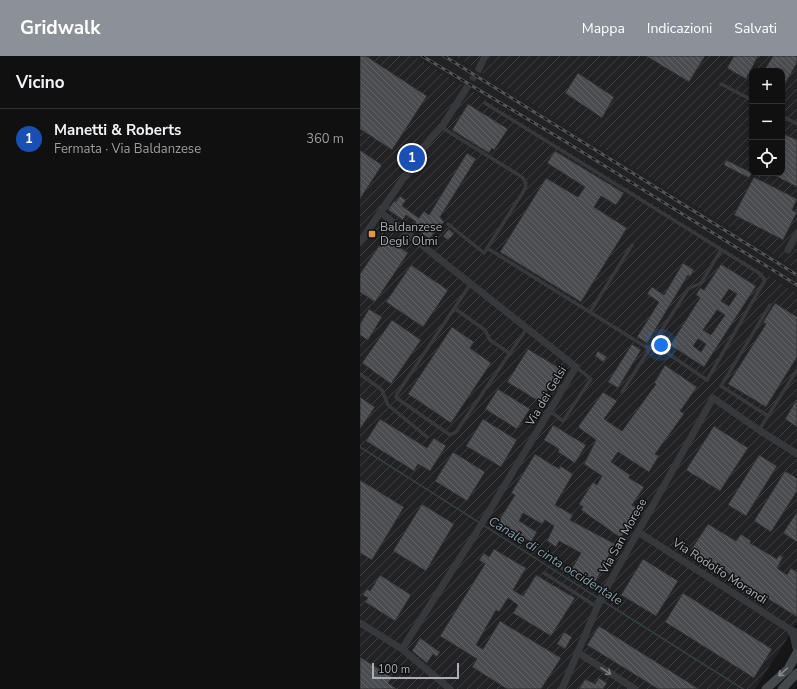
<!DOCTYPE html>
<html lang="it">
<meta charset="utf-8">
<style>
body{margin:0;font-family:"Nunito Sans",sans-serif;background:#19191a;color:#f1f3f6}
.controls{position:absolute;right:12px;top:12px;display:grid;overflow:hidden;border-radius:8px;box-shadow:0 2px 6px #0003}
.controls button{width:36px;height:36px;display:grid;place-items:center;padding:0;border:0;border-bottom:1px solid #303031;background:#101011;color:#f1f3f6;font:20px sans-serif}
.scale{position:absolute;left:12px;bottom:10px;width:87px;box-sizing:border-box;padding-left:4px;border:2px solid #a9afb6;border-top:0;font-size:11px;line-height:14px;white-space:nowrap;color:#a9afb6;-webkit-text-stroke:3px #111112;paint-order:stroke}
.you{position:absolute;left:301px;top:289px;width:14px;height:14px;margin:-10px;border:3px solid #fff;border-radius:50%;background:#1a73e8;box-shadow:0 0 0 6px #1a73e833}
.badge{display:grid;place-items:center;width:26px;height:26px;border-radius:50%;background:#8c9099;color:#fff;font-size:13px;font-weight:700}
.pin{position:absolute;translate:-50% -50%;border:2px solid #fff;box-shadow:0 1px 4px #0006}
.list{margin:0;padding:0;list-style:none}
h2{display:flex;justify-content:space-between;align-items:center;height:52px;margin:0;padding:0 16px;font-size:17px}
h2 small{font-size:13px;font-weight:400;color:#9c9d9f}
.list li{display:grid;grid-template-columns:26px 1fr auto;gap:12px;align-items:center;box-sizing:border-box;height:60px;padding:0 16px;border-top:1px solid #303031}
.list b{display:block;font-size:15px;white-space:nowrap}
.list p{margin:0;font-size:13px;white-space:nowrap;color:#9c9d9f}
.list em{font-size:13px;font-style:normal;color:#9c9d9f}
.icon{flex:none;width:22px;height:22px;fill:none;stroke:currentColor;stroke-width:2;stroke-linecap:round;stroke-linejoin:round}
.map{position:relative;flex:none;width:437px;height:633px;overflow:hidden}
header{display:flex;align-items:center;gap:24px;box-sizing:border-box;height:56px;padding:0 20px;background:#8c9099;color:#fff}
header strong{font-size:19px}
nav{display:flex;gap:22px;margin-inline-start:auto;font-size:14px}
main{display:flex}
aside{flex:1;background:#101011}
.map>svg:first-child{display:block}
</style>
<header>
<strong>Gridwalk</strong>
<nav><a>Mappa</a><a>Indicazioni</a><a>Salvati</a></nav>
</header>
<main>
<aside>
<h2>Vicino<small></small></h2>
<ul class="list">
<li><span class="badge" style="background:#1a4fb4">1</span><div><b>Manetti &amp; Roberts</b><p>Fermata · Via Baldanzese</p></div><em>360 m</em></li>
</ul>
</aside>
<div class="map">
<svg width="437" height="633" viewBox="0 0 437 633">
<defs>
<pattern id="industrial-furrows" width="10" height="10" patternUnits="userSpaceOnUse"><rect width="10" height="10" fill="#222224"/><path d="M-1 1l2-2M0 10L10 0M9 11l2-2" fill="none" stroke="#3f4042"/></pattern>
<pattern id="building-back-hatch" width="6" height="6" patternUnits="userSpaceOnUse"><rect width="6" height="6" fill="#4a4c4f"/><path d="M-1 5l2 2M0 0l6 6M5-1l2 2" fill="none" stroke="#616366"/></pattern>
</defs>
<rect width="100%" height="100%" fill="#161617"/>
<path fill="#222224" d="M54,0h41l342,214v23l-313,-195z"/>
<path fill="url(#industrial-furrows)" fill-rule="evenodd" d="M0,0h54l70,42 313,195v330l-42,66h-395z
M95,0h342v214l-155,-97zM392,15h30v102h-30z"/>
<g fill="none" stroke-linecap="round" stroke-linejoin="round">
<path stroke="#343e42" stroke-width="1.5" d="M0,391l120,76
M123,469l115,73
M243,545l140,88"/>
</g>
<path fill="url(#building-back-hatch)" stroke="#303033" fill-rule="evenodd" d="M0,0h6l61,40 -35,54 -32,-21z
M286,0h59l-16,26z
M374,0h24l-12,23 -19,-11z
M413,0h24v7l-15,26v-18h-18z
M218,17l36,24 -12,21 -37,-25z
M108,48l40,25 -14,21 -2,-2 -3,5 -37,-23z
M422,77l15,7v47l-27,-14h12z
M0,94l22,15 -22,34z
M195,95l69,42 -8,12 -15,-9 -7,11 33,21 -46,74 -81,-50 46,-74 32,19 7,-10 -38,-24z
M107,97l9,6 -36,58 4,5 -15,17 -16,-13 3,-4 -10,-7 -3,5 -15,-10 6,-9 2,1 4,-6 6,4 -4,6 17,12 5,-7 5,4z
M366,104l26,13 -3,5 -25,-13z
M394,121l43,22 -5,11 5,2 -14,28 -49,-25z
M89,173l5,5 -6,6 -5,-4z
M25,181l23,16 -33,49 -15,-10v-18z
M323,207l11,7 -4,7 -2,-2 -41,68 -10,-6 22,-35 -12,-8 5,-7 12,8z
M361,208l35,22 -52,81 -34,-22 30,-47 -4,-3 4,-7 4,2zM369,233l8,5 -8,12 -8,-5zM357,254l8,5 -14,20 -8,-5zM338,283l8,5 -5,8 -8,-6z
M51,209l37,25 -25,37 -37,-25z
M415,247l22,14v40l-31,50 -38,-23 38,-60 -3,-2z
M9,253l13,8 -14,23 -8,-5v-11z
M32,264l29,20 -30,44 -29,-21z
M92,271l22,15 -4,6 21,15 -40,60 -43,-29z
M272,288l9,6 -23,38 -10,-6z
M168,293l33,20 -21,33 -33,-20z
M238,295l9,6 -4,5 -8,-6z
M305,309l32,22 -17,24 4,3 -29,40 4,2 -10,16 -31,-20 -7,10 19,13 -1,3 15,9 -12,18 5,3 -16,30 -40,-28 2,-3 -4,-3 14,-22 4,3 5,-9 -18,-12 12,-24 -18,-13 25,-35 14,9 -13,18 18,12 34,-47 -2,-1z
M138,333l32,20 -13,20 -32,-20z
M0,341l15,10 -15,22z
M437,343v28l-12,-8z
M20,363l47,29 7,-10 12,8 -16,25 -12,-7 -4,7 -48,-30z
M123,363l34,21 -16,27 -35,-21z
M193,369l33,20 -11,18 -17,-11 1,-3 -15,-9z
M354,370l34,22 -28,43 -34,-21z
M93,396l32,20 -18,29 -32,-20z
M175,398l24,15 1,-3 13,8 -18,31 18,10 -3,5 45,24 -20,39 -24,-13 10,-17 -22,-12 -3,6 -9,-6 7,-15 -9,-6 -3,4 -19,-11 -4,8 18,11 -6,10 -33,-20 17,-27 -4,-2z
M399,399l18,11 -31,50 -18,-11z
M425,415l12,7v13l-26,41 -17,-11z
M0,424l44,27 -32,53 -12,-7z
M62,448l32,20 -28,47 -33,-20z
M437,456v30l-14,-9z
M348,468l28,17 5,-7 10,7 -1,2 27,16 2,-4 4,2 -6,11 10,7 4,-7 6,4v45l-106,-67z
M134,493l32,19 -13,22 10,6 13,-21 39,23 -24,38 -38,-23 5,-8 -10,-7 -9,14 -3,-2 -20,35 7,4 17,-28 61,37 -20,31h-34l-35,-22 5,-8 -37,-23 45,-72 -6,-4 5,-7 5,4z
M283,503l35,22 -22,35 -35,-21z
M20,519l31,20 -16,26 -30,-19 3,-4 -5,-3 4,-6 3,2z
M323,537l89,56 -18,29 -89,-56z
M239,570l100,63h-41l-71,-44z
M204,576l8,5 -7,12 -8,-5z
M60,582l20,14 -3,5 -4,-3 -6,9 -15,-12z
M0,601l32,20 -4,6 9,6h-37z
M239,622l8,5 -4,6h-24l6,-10 10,5z"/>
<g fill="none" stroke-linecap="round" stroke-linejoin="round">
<path stroke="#333537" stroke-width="7" stroke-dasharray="7 3.5" stroke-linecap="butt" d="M106,33l13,-20"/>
<path stroke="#37383c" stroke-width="3.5" d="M361,28l31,16
M125,47l274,170 6,7 -58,100 -50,-34 -11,1 -159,-99
M422,60l15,8
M81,71l81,50 4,6 -1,6 -41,64 -36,-29
M111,227l-74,111 -1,3 2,2 52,36 6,-3 71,-104
M94,252l31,22 5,10 19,13
M230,256l42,-67
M0,318l22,16 6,15 39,32
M262,336l66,-103 13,-6 20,-33
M190,355l13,10 28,-42 -15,-12
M408,360l-47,-30 49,-81
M399,374l38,-60
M192,506l52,32
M184,517l53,34"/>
<path stroke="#37383c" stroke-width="7" d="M119,13l6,-13
M20,156l196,155 -100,166 -74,116
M0,186l70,-103 13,-14 23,-36
M428,194l9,-17
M278,476l151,97 8,4
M0,567l42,26 48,40
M429,573l4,6 3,13
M217,596l58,37
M202,633l40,-93 111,-198 46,32 38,24"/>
<path stroke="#45484b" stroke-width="9" d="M406,633l22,-20 9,-16
M422,633l15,-16"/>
<g stroke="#525558" stroke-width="3">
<path id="rail" d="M62,0l144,86 231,143
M84,0l353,219"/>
</g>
<use href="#rail" stroke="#111112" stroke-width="1.5" stroke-dasharray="4.5" stroke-linecap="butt"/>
</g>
<defs><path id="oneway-shaft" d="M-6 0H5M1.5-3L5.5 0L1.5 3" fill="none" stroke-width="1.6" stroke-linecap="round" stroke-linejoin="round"/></defs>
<use stroke="#76797f" href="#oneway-shaft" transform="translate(246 615) rotate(33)"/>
<use stroke="#868b91" href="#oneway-shaft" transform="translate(423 616) rotate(138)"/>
<rect fill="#dc9849" stroke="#111112" stroke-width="1.5" x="8" y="174" width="8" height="8" rx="2"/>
<g text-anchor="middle" stroke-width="3" stroke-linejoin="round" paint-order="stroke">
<g font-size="12" fill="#a9afb6" stroke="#111112" text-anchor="start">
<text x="20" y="175">Baldanzese<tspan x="20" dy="14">Degli Olmi</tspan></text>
</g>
<g font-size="12" fill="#a9afb6" stroke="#111112">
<text transform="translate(186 340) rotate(-59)" y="4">Via dei Gelsi</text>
<text transform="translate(263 480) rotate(-61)" y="4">Via San Morese</text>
<text transform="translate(360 515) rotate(33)" y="4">Via Rodolfo Morandi</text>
</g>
<g font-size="13" font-style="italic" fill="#849fad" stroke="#111112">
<text transform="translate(196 504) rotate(32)" y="5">Canale di cinta occidentale</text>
</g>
</g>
</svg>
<div class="controls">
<button>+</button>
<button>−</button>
<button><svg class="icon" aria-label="locate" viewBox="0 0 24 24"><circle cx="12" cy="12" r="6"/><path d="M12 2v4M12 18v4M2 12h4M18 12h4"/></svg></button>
</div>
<div class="scale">100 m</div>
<div class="you"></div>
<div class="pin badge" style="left:52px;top:102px;background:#1a4fb4">1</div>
</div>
</main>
